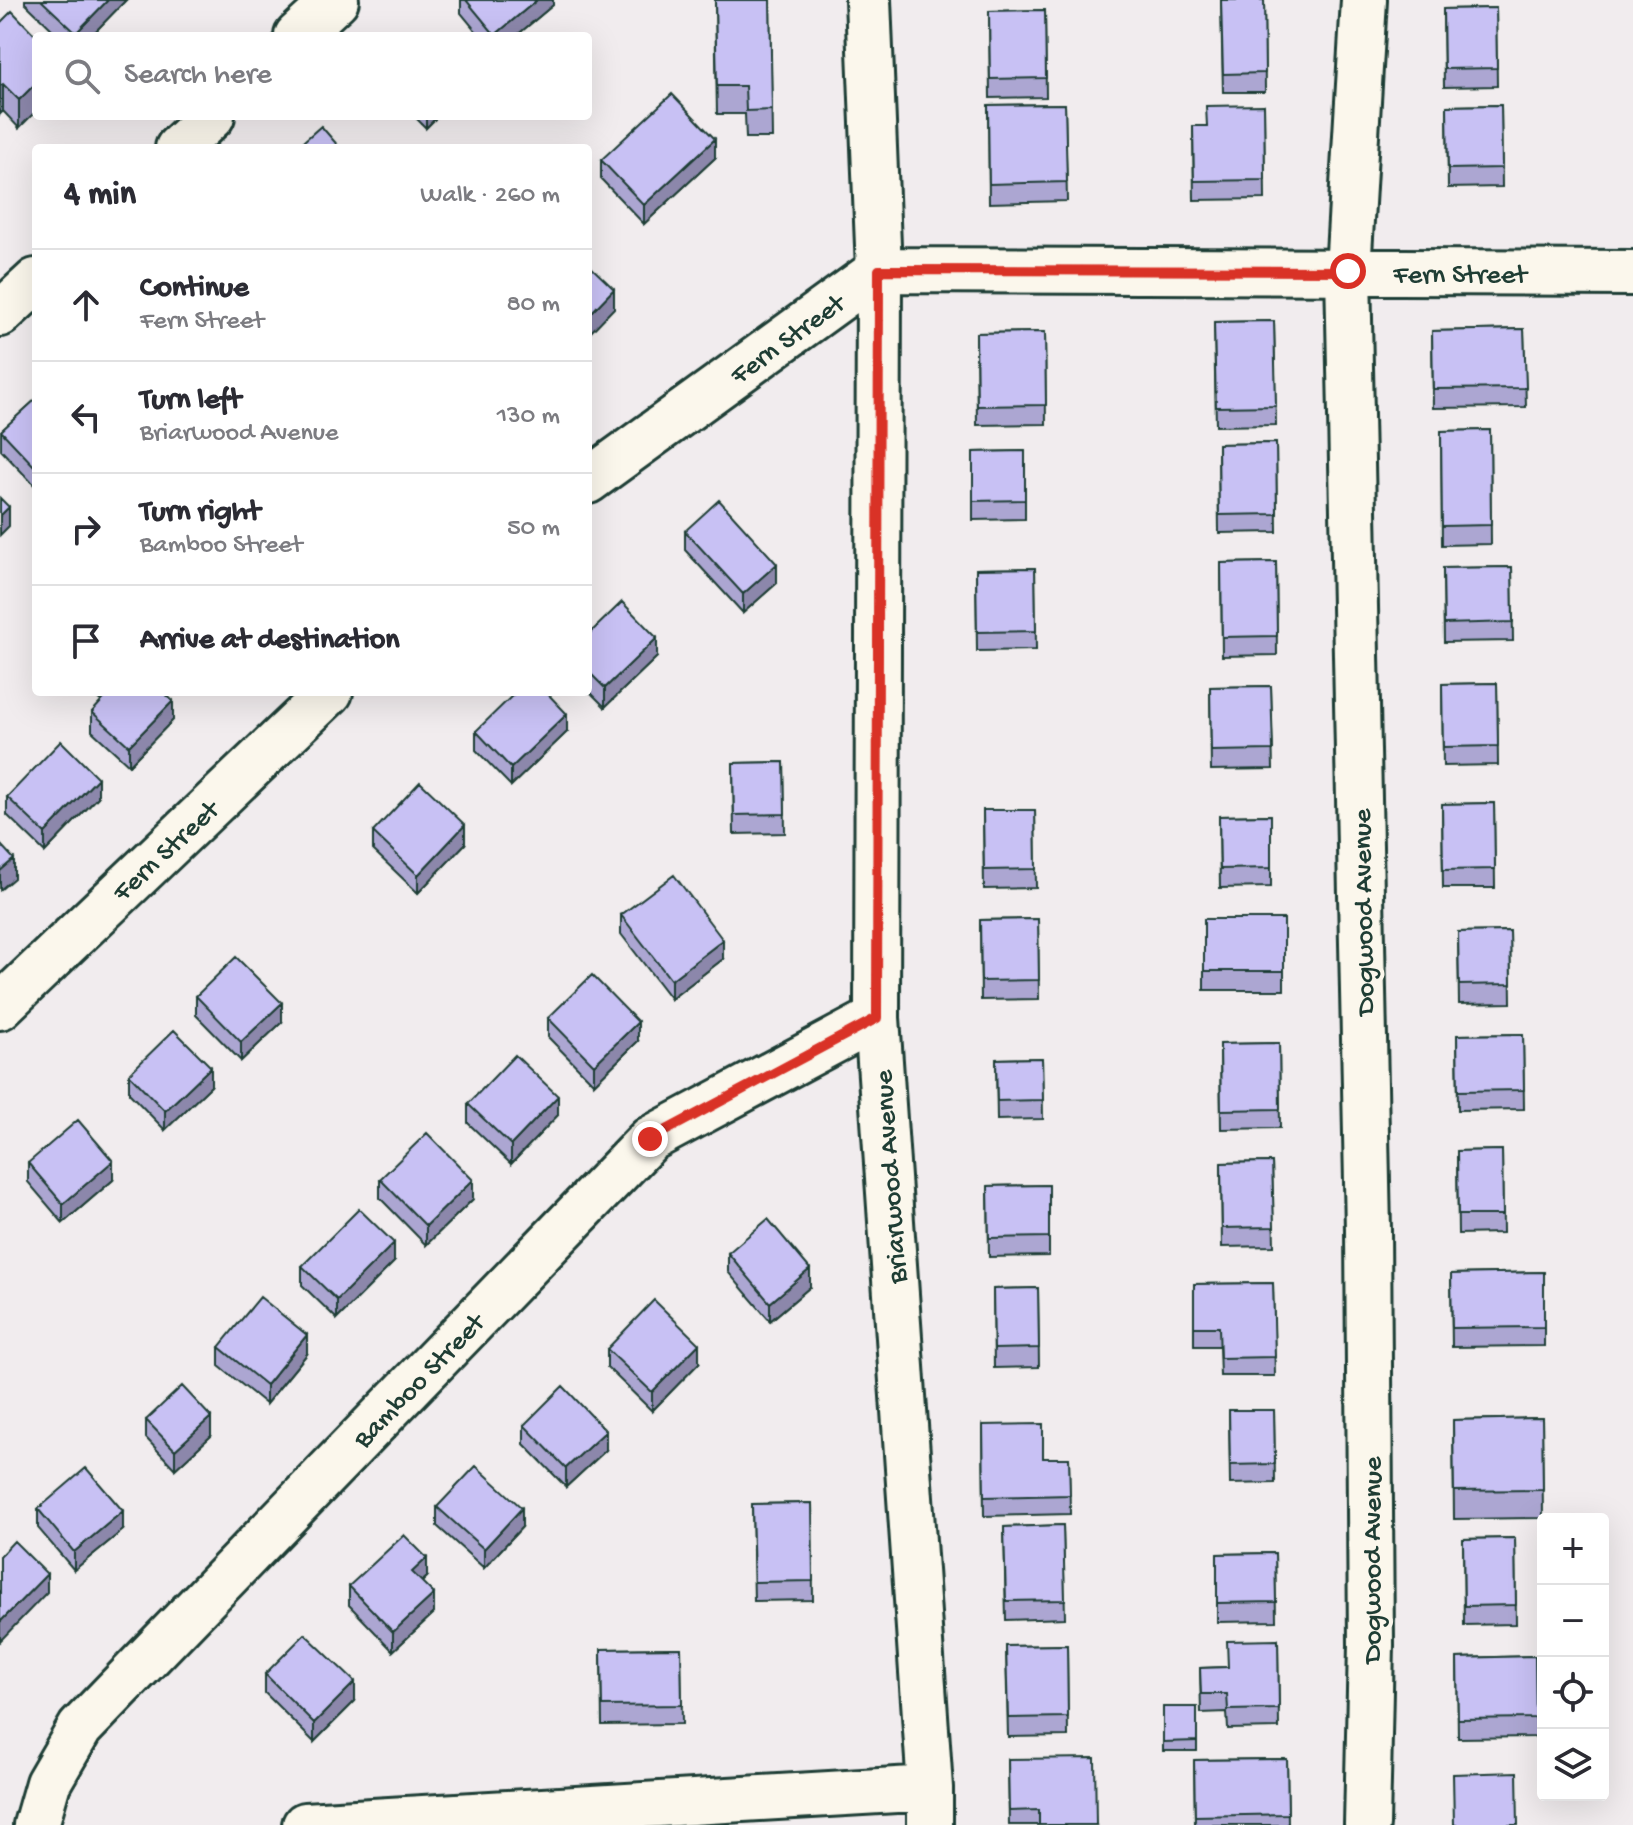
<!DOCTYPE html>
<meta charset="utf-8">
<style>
body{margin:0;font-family:"Gochi Hand",sans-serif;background:#f7f7f7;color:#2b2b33}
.controls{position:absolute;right:24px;bottom:24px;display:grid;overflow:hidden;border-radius:8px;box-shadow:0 8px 32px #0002}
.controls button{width:72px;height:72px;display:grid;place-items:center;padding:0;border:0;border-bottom:2px solid #e1e1e2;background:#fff;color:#2b2b33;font:40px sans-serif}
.stop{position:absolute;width:24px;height:24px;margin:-18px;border:6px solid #d93025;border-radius:50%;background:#fff}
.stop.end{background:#d93025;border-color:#fff;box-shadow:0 2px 8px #0008}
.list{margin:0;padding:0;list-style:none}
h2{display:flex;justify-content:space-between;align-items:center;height:104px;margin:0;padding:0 32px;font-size:34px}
h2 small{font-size:26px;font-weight:400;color:#7c7c81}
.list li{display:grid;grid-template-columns:52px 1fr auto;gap:24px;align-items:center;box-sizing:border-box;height:112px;padding:0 32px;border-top:2px solid #e1e1e2}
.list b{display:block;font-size:30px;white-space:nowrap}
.list p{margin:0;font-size:26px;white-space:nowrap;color:#7c7c81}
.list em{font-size:26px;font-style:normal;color:#7c7c81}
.icon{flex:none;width:44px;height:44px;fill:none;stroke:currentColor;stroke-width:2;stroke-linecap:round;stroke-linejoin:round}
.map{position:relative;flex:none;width:1633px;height:1825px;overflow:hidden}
.search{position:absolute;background:#fff;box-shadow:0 8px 32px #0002;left:32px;top:32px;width:560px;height:88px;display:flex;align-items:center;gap:20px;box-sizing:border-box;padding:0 28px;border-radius:8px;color:#7c7c81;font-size:30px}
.panel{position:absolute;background:#fff;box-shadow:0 8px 32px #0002;left:32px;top:144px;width:560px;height:552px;border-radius:8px}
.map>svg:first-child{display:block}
</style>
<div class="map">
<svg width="1633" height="1825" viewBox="0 0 1633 1825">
<rect width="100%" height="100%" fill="#f1ecee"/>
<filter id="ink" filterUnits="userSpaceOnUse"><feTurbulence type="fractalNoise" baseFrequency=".0125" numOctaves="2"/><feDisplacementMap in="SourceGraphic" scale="16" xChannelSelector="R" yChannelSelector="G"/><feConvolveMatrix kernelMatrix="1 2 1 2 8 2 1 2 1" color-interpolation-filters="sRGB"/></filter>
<g filter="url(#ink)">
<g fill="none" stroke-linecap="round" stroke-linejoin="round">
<g stroke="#1f3d34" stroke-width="50">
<path id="minor" d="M868,0l11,270 -2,748 53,770v37
M1364,0l-16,271 20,959 3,415 -4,180
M297,36l39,-36
M178,148l34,-32
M0,314l36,-33
M588,481l291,-211 754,3
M0,1007l330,-315
M36,1825l12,-42 32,-55 570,-589 227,-121
M305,1825l625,-37"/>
</g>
<use href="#minor" stroke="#fbf7ec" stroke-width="44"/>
</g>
<path fill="#aca6d2" stroke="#1f3d34" stroke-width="2" d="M25,0h101l-35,36h-32l-34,-33z
M461,0h92v5l-37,31h-36l-19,-23z
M715,0h55l2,138h-26l-1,-24h-28z
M1221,0h43l1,92h-42z
M1496,8l1,78 -53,1 -1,-78z
M1045,10l1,87 -56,1 -1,-87z
M0,23l36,13 -17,92 -16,-17 -3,3z
M1065,104l2,97 -78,2 -1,-98z
M1264,105l1,94 -71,1 -1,-74h13z
M1501,105l1,82 -54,1 -1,-82z
M414,116h24l-12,12z
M715,158l-71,66 -43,-45v-19z
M1274,321l2,104 -60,1 -2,-104z
M1524,329l2,78 -93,1 -1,-77z
M1045,332l1,92 -69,1 -1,-92z
M36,399v88l-35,-37v-19z
M1490,430l1,114 -49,1 -1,-114z
M1276,443l1,89 -58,1 -1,-89z
M1025,451v68l-52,1v-68z
M685,531l92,52 -34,30 -58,-63z
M1276,562l1,93 -55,1 -1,-93z
M1512,567l1,74 -69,1 -1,-74z
M1035,568l1,82 -59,1 -1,-82z
M588,635l69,22 -52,50 -17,-17z
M1497,683l1,82 -55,1 -1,-82z
M1271,686l2,83 -62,1 -1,-83z
M96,692h67l10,28 -44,45 -37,-34v-19l10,-10 -6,-5z
M476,731l91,1 -56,54 -35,-36z
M784,762l1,71 -51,1 -1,-71z
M7,797h91l-53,55 -38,-37z
M1494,803l1,85h-52l-1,-84z
M983,810h52l1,78 -52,1z
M1271,815v72l-51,1 -1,-72z
M373,832l92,12 -47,49 -45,-43z
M621,915l102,44 -52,40 -50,-65z
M1038,919l1,80 -58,1 -1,-80z
M1204,919h80v71h-80z
M1510,931l1,72 -52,1 -1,-72z
M196,996l86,26 -41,39 -45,-46z
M548,1018l90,23 -44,43 -46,-47z
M1523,1034l1,75 -66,1 -1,-75z
M1279,1043l1,85 -59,1 -1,-85z
M1042,1058l1,61 -46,1 -1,-61z
M129,1074l82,12 -46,44 -36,-37z
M468,1104l90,11 -47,49 -43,-41z
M1502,1150l1,83 -45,1 -1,-83z
M1272,1162l2,84 -52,1 -1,-84z
M28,1163l85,17 -50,43 -35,-41z
M380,1179l93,20 -47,46 -46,-47z
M1049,1185v71l-60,1 -1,-71z
M728,1253l82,34 -40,34 -42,-49z
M394,1262l-57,57 -35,-34v-19z
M1544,1272v74l-92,1 -1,-73z
M1273,1283l2,93h-55l-1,-30h-25v-62z
M1038,1288l1,79 -45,1 -1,-79z
M219,1347l88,7 -41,50 -47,-38z
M607,1349l92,14 -47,48 -45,-44z
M1229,1410h45l1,73 -45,1z
M1542,1418l1,100 -89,1 -1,-99z
M146,1420l65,16 -36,33 -29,-31z
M524,1425l82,25 -40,37 -42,-43z
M983,1425l60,33h26l1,56 -86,2z
M812,1503l1,97 -59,1 -2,-97z
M437,1507l85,20 -38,41 -47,-42z
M38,1509l85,21 -49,40 -36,-42z
M1063,1525l2,93 -59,2 -2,-93z
M1515,1538l1,86 -52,1 -1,-86z
M1275,1553l1,68 -59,1v-68z
M427,1577l-5,5 12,31 -41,38 -44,-46v-19z
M1278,1640l1,88 -51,1 -1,-17 -26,1 -1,-45 28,-1z
M1067,1645l1,91 -60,1 -2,-91z
M681,1648l1,76 -80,1 -1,-76z
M1535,1656l1,81 -78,1 -1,-80z
M265,1674l90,27 -41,41 -49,-49z
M1163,1707h34v44h-34z
M1008,1759l88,66h-87z
M1287,1759l1,66h-93l-1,-65z"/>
<path fill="#8c87ab" stroke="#1f3d34" stroke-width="2" d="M108,0h18l-35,36h-15v-3z
M537,0h16v5l-37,31h-21v-1z
M36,83v28l-17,17v-28z
M3,84v27l-3,3v-28z
M426,116h12l-12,12z
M715,139v19l-71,66v-19z
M614,289v19l-26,27v-19z
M9,507v19l-9,9v-19z
M777,564v19l-34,30v-19z
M657,638v19l-52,50v-19z
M173,701v19l-44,45v-19z
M567,714v18l-56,54v-18z
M98,778v19l-53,55v-19z
M465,825v19l-47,49v-18z
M14,859v19l-14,12v-19z
M723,940v19l-52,40v-19z
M282,1003v19l-41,39v-19z
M638,1022v19l-44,43v-19z
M211,1067v19l-46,44v-19z
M558,1096v19l-47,49v-19z
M113,1161v19l-50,43v-19z
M473,1180v19l-47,46v-19z
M394,1243v19l-57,57v-19z
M810,1269v18l-40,34v-18z
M307,1335v19l-41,50v-19z
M699,1344v19l-47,48v-19z
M211,1417v19l-36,33v-19z
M606,1431v19l-40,37v-19z
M522,1508v19l-38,41v-19z
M123,1511v19l-49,40v-18z
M427,1558v19l-15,13v-18z
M47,1574v18l-47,49v-19z
M434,1594v19l-41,38v-19z
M355,1682v19l-41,41v-19z"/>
<path fill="#c8c1f4" stroke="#1f3d34" stroke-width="2" d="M41,0h67l-32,33z
M466,0h71l-42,35z
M715,0h55l2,110 -26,1 -1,-25h-28z
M1221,0h43l1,73 -42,1z
M1496,8l1,60 -53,1 -1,-60z
M1045,10l1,68 -56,1 -1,-68z
M12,11l24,25v47l-17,17 -16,-16 -3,2v-63z
M420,32l5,4h-9z
M672,94l43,45 -71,66 -43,-45z
M1065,104l2,78 -78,2 -1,-79z
M1264,105l1,75 -71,1 -1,-55h14l-1,-20z
M1501,105l1,63 -54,1 -1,-63z
M321,126l19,22h-44z
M588,264l26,25 -26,27z
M1274,321l2,85 -60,1 -2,-85z
M1524,329l2,59 -93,1 -1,-58z
M1045,332l1,73 -69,1 -1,-73z
M36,399v69l-35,-37z
M1490,430l1,95 -49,1 -1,-95z
M1276,443l1,71 -58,1 -1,-71z
M1025,451v49l-52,1v-49z
M0,498l9,9 -9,9z
M719,500l58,64 -34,30 -58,-63z
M1276,562l1,74 -55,1 -1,-74z
M1512,567l1,55 -69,2 -1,-56z
M1035,568l1,63 -59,1 -1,-63z
M622,602l35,36 -52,50 -17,-17v-36z
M1497,683l1,63 -55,1 -1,-63z
M1271,686l2,64 -62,1 -1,-64z
M110,692h53l10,9 -44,45 -37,-34z
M516,692h30l21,22 -56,54 -35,-37z
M61,741l37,37 -53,55 -38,-36z
M784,762l1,52 -51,1 -1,-52z
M420,782l45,43 -47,50 -45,-43z
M1494,803l1,66 -52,1 -1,-66z
M983,810h52l1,59 -52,1z
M1271,815v53l-51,1 -1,-53z
M0,844l14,15 -14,12z
M674,875l49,65 -52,40 -50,-65z
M1038,919l1,61 -58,1 -1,-61z
M1204,919h80v52h-80z
M1510,931l1,53 -52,1 -1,-53z
M236,957l46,46 -41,39 -45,-46z
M592,975l46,47 -44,43 -46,-47z
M174,1030l37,37 -46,44 -36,-37z
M1523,1034l1,56 -66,1 -1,-56z
M1279,1043l1,66 -59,1 -1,-66z
M515,1055l43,41 -47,49 -43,-41z
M1042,1058l1,42 -46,1 -1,-42z
M78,1120l35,41 -50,43 -35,-41z
M427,1133l46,47 -47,46 -46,-47z
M1502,1150l1,65h-45l-1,-64z
M1272,1162l2,65 -52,1 -1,-65z
M1049,1185v52l-60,1 -1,-52z
M359,1209l35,34 -57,57 -35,-34z
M768,1219l42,50 -40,34 -42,-50z
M1544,1272v55l-92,1 -1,-54z
M1273,1283l2,74 -55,1 -1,-31h-25v-43z
M1038,1288l1,60 -45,1 -1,-60z
M260,1297l47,38 -41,50 -47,-38z
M654,1300l45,44 -47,48 -45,-43z
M182,1386l29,31 -36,33 -29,-30z
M563,1386l43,45 -40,37 -42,-43z
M1229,1410h45l1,54 -45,1z
M1542,1418l1,72 -89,1 -1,-71z
M1043,1424v34h26l1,37 -86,2 -1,-72z
M476,1466l46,42 -38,41 -47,-42z
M86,1468l37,43 -49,41 -36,-43z
M812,1503l1,78 -59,1 -2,-78z
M1063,1525l2,75 -59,1 -2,-74z
M404,1535l23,23 -15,14 22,22 -41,38 -44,-46z
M1515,1538l1,67 -52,1 -1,-67z
M14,1541l33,33 -47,48v-66z
M1275,1553l1,49 -59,1v-49z
M305,1634l50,48 -41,41 -49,-49z
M1278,1640l1,69 -51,1 -1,-16h-26l-1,-26 28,-1 -1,-26z
M1067,1645l1,72 -60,1 -2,-72z
M681,1648l1,57 -80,1 -1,-57z
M1535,1656l1,62 -78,1 -1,-61z
M1163,1707h34v34l-34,1z
M1095,1758l1,67h-57v-15l-30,1 -1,-52z
M1287,1759l1,55 -93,2 -1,-56z
M1517,1772l1,53h-64l-1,-51z"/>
</g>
<g fill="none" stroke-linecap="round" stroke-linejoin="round" filter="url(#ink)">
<path stroke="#d93025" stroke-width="10" d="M650,1139l227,-121 2,-748 469,1"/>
</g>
<g text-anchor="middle" stroke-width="8" stroke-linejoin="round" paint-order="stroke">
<g font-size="28" fill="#1f3d34" stroke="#fbf7ec">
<text x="1460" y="282">Fern Street</text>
<text transform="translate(786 337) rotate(-36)" y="10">Fern Street</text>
<text transform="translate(164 849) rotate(-43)" y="10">Fern Street</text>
<text transform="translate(1361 912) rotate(-91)" y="10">Dogwood Avenue</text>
<text transform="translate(888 1177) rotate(-94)" y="10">Briarwood Avenue</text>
<text transform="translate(417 1379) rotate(-46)" y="10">Bamboo Street</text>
<text transform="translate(1370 1560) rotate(-90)" y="10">Dogwood Avenue</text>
</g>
</g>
</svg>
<div class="controls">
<button>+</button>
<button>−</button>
<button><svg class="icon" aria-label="locate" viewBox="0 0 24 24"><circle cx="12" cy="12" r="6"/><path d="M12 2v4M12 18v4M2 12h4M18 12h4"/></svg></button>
<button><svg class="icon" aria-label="layers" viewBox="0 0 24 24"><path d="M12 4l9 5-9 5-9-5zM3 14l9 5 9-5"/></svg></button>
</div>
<div class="stop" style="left:1348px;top:271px"></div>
<div class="stop end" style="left:650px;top:1139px"></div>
<div class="search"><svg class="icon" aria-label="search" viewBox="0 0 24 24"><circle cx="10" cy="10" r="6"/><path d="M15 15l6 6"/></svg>Search here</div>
<section class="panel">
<h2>4 min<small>Walk · 260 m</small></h2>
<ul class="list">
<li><svg class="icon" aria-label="ahead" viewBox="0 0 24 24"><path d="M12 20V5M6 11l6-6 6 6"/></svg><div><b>Continue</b><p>Fern Street</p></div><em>80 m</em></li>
<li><svg class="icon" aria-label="left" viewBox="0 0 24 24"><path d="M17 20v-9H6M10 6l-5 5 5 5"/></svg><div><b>Turn left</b><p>Briarwood Avenue</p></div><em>130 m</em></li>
<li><svg class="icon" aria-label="right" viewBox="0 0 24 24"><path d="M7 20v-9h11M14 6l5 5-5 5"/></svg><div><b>Turn right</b><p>Bamboo Street</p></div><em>50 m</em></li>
<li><svg class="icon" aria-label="arrive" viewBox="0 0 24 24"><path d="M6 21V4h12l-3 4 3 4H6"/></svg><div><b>Arrive at destination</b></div></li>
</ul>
</section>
</div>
